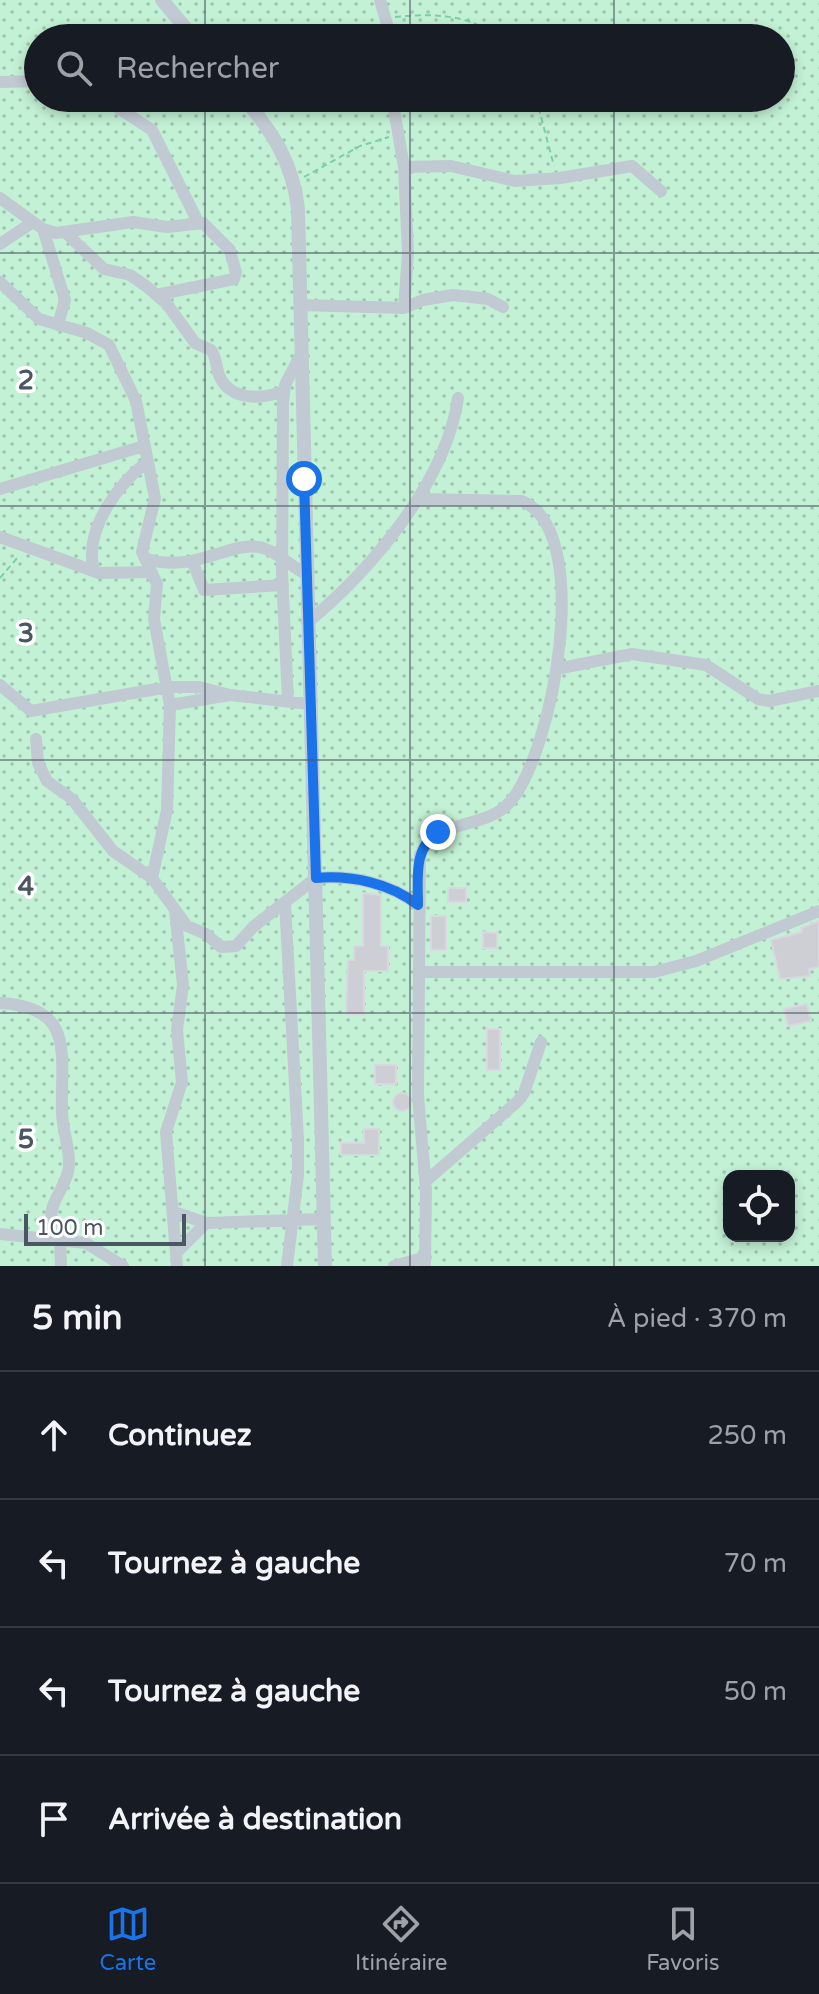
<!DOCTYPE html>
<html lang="fr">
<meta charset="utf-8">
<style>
body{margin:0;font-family:"Varela Round",sans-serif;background:#20242c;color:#f1f3f6}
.controls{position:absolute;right:24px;bottom:24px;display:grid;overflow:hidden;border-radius:16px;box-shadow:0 4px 12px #0003}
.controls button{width:72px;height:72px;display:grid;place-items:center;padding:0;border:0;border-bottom:2px solid #363941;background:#171b24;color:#f1f3f6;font:40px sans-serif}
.scale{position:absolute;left:24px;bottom:20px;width:162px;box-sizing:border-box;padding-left:8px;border:4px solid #4a5661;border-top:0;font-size:22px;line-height:28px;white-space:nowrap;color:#4a5661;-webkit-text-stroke:6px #fff;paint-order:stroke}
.stop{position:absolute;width:24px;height:24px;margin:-18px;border:6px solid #1a73e8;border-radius:50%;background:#fff}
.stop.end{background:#1a73e8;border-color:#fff;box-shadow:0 2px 8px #0008}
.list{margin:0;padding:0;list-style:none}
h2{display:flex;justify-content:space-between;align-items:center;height:104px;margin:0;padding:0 32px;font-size:34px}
h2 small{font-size:26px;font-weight:400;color:#9ea1a6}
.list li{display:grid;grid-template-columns:52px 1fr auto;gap:24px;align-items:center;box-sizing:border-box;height:128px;padding:0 32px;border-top:2px solid #363941}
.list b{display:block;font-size:30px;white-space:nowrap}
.list em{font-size:26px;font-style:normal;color:#9ea1a6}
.icon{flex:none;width:44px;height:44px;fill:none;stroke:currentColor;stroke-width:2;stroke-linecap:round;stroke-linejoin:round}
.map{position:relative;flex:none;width:819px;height:1266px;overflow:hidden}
.search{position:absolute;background:#171b24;box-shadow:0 4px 12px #0003;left:24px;right:24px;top:24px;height:88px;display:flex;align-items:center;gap:20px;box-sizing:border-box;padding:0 28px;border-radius:44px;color:#9ea1a6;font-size:30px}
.sheet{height:616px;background:#171b24}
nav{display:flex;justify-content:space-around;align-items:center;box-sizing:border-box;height:112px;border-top:2px solid #363941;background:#171b24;font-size:22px;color:#9ea1a6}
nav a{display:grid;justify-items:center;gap:4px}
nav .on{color:#1a73e8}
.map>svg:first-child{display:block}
</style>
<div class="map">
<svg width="819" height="1266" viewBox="0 0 819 1266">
<defs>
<pattern id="green-dots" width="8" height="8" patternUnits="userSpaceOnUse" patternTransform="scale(2)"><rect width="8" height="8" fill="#c3f1d5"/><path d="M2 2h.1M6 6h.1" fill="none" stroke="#a0c6b0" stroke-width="1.8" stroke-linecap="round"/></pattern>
</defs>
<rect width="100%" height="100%" fill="#f5f3f3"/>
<path fill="url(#green-dots)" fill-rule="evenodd" d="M0,0h819v1266h-819zM38,38h743v60h-743zM729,1176h60v60h-60z"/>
<path fill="#cdcfd5" stroke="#d7d9de" stroke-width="2" d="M448,888h18v14h-18z
M363,893l18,2v51h7v25h-24v43h-18l2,-54h6v-14h9z
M431,916h15v34h-15z
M819,921v46l-10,2 1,7 -30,3 -9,-39 31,-8 -1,-4z
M483,932l14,1v15h-14z
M807,1004l4,17 -23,5 -4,-17z
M487,1029h13v41h-13z
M375,1065h21v19h-21z
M393 1102a9 9 0 1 1 18 0a9 9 0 1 1-18 0Z
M364,1129h15v26h-38v-12h23z"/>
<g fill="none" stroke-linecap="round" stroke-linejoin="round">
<path stroke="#7ad0a6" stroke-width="2" stroke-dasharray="6 4" stroke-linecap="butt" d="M395,17c38,-4 74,-3 105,21
M536,98l18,68
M304,177l56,-31 29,-9
M0,578l18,-21"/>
<path stroke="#c1cad2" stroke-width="12" d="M380,0l11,38
M0,82l38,-1
M103,98l49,32 46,92
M392,98l12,69 4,86 -4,55
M404,167l47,-1 64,15 45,-3 72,-12 29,25
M0,198l43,31 13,4 77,-11 34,5 36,-4 27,27 6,23 -2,6 -78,16
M43,229l22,71 -7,25
M67,234l37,35 26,6 16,11 21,18 28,39 16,7c6,8 5,17 8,25 11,27 44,24 65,16
M0,244l33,-22
M0,282l39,37 48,14 22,12 27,56 19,97 -13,54 15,32 -3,35 16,86 -3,105 -15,68
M300,305l104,3 19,-8 30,-5 35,4 15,8
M0,489l144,-43
M418,499l104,2c73,30 31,252 -12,301 -25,29 -75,15 -90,53l-2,241 8,93 -1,77
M0,537l99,36 52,-1
M147,559c49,15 84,-20 116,-11 14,4 29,19 43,26
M193,563l11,27 79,-5
M94,571c-11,-41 24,-87 54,-110
M307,623c64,-53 139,-141 151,-225
M556,669l76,-15 74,11 52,34 11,2 50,-10
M0,685l31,26 137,-24h31l31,8
M288,701l-6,-128 1,-171 2,-17 17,-33
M170,705l60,-10 79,9
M36,739l2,24 9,18 25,18 41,52 39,27 35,48 19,8 15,13 15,-1 17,-19 63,-49c35,-3 74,5 102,27
M285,903l13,237v35l-11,91
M175,911l8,74 -6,45 5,52 -16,50 11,134
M419,972h235l42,-11 123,-50
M0,1003c77,4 60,53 62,108 0,20 10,42 6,61 -3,12 -11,23 -15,34 -3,10 -2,21 -3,31
M426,1181l91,-79 7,-9 17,-51
M174,1212l32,11 118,-4
M0,1234l86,9 37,23
M60,1240l1,26
M176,1253l30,-30
M394,1266l32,-9"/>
<path stroke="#c1cad2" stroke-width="14" d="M162,0l32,38
M244,98c29,35 49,65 54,111l27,1057"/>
</g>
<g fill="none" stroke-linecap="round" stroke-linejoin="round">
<path stroke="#1a73e8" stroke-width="10" d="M304,479l12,399c35,-3 74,5 102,27 0,-27 -5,-56 20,-73"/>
</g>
<path fill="none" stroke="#4a5661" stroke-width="2" stroke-opacity="0.55" d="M205,0v38M410,0v38M614,0v38M205,98v1168M410,98v1168M614,98v1168M0,253h819M0,506h819M0,760h819M0,1013h819"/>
<g font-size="26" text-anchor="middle" font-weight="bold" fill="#4a5661" stroke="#fff" stroke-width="7" stroke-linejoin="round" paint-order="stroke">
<text x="26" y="389">2</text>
<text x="26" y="642">3</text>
<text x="26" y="895">4</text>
<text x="26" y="1148">5</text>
</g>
</svg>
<div class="controls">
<button><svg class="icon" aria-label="locate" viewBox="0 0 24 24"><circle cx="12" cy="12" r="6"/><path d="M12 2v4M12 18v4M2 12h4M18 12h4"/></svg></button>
</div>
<div class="scale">100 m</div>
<div class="stop" style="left:304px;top:479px"></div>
<div class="stop end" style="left:438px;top:832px"></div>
<div class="search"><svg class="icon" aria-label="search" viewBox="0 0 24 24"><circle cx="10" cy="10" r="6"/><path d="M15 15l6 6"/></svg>Rechercher</div>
</div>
<section class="sheet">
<h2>5 min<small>À pied · 370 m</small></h2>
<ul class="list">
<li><svg class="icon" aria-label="ahead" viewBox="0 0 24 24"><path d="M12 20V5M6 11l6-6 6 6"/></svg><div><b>Continuez</b></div><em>250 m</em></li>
<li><svg class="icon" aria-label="left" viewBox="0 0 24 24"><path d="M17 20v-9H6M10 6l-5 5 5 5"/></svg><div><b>Tournez à gauche</b></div><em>70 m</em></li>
<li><svg class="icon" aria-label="left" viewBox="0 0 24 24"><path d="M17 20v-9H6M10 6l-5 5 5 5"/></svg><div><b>Tournez à gauche</b></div><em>50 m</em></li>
<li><svg class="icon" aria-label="arrive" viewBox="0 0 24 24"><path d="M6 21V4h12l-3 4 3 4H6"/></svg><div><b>Arrivée à destination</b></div></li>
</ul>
</section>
<nav>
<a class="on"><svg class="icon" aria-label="map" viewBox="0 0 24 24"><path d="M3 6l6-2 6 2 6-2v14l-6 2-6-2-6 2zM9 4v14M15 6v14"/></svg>Carte</a>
<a><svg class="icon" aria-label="directions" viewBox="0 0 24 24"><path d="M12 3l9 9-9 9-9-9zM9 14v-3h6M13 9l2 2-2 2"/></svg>Itinéraire</a>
<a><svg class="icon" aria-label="saved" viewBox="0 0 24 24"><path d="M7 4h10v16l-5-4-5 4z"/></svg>Favoris</a>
</nav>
